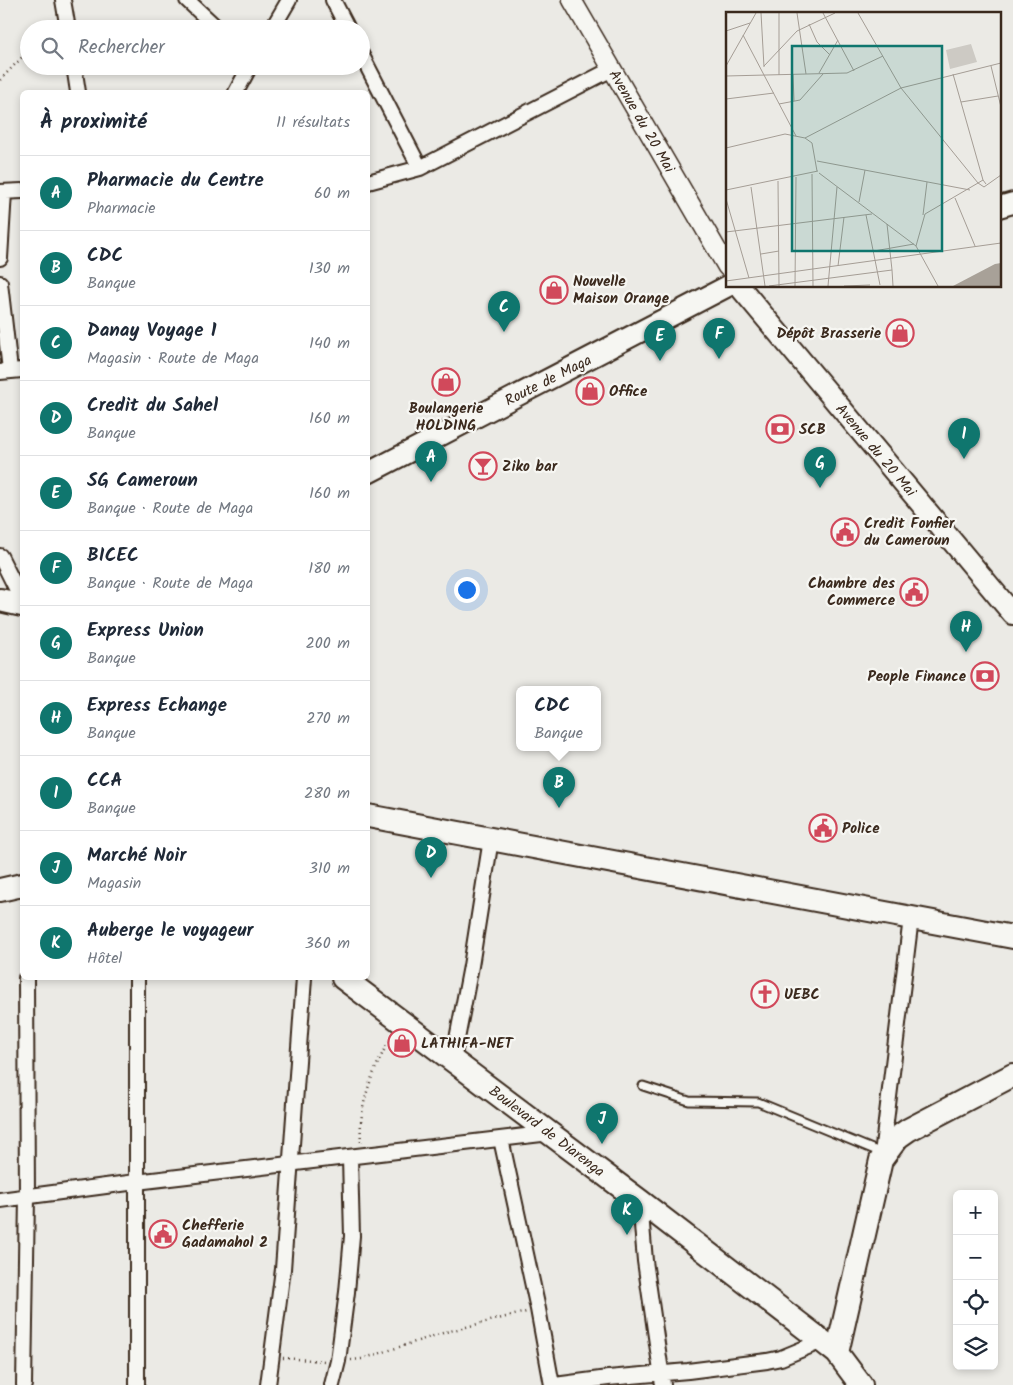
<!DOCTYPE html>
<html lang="fr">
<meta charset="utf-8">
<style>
body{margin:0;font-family:Kalam,sans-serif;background:#f6f6f7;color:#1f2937}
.controls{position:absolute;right:15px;bottom:15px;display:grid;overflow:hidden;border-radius:8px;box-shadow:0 2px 8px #0003}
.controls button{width:45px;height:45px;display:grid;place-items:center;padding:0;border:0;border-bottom:1px solid #e0e1e3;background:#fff;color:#1f2937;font:25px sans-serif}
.you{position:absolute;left:466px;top:589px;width:18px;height:18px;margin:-12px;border:4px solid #fff;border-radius:50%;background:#1a73e8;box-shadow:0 0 0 8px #1a73e833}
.badge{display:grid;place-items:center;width:32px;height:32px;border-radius:50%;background:#0f766e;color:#fff;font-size:16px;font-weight:700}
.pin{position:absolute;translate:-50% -41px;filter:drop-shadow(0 1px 2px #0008)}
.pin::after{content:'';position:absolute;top:26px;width:18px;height:15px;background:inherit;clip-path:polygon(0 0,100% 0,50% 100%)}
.popup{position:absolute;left:516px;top:686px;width:85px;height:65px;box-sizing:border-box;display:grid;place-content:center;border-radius:8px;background:#fff;filter:drop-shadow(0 1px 4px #0005);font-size:16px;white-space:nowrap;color:#747a83}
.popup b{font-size:19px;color:#1f2937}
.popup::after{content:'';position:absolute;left:50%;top:100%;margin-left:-10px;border:10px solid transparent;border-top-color:#fff}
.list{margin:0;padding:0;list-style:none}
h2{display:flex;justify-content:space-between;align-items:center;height:65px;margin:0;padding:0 20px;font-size:21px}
h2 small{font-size:16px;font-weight:400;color:#747a83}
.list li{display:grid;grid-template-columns:32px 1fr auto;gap:15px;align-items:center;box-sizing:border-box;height:75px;padding:0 20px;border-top:1px solid #e0e1e3}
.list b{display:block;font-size:19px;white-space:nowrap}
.list p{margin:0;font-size:16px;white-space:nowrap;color:#747a83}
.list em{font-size:16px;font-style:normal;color:#747a83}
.icon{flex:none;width:28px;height:28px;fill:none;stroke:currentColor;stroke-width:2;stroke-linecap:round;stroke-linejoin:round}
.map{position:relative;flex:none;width:1013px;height:1385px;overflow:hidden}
.search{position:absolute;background:#fff;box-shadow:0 2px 8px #0003;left:20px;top:20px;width:350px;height:55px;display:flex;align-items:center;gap:12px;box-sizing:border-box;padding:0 18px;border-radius:28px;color:#747a83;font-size:19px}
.panel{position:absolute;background:#fff;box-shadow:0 2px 8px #0003;left:20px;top:90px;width:350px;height:890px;border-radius:8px}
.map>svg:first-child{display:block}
</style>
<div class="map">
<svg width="1013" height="1385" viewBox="0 0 1013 1385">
<rect width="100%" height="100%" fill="#ebeae5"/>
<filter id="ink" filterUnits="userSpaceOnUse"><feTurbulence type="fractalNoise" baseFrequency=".02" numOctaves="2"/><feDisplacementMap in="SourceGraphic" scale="10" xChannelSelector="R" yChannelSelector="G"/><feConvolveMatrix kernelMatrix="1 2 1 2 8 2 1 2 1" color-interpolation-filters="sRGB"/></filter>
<g filter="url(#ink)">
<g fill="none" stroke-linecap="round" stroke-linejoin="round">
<g stroke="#3b2a1e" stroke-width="11">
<path id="service" d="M643,1086l46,15 69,1 124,51"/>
</g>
<g stroke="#3b2a1e" stroke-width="18">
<path id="minor" d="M63,0l5,29
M187,0l31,29
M333,0l15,29
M272,29l17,-29
M361,54l59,114
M74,66l4,26
M236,92l14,-26
M368,182l52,-14 192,-99
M0,192l22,-1
M0,258l4,-66
M0,283l10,87
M0,372l22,-2
M0,556l22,44
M137,978v407
M453,1060l18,-94 20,-127
M501,1139l37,170 14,76
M882,1154l29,-236
M0,1200l136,-18 414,-49
M640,1201l5,60 18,124
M24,1385l3,-188 -1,-219
M268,1385l15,-116 21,-291
M332,1385l6,-24 9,-69 5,-56 -2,-78
M555,1385l53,-7 80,-7 79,-10 14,-3 41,-17"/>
</g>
<g stroke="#3b2a1e" stroke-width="21">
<path id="tertiary" d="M572,0l155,267"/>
</g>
<g stroke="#3b2a1e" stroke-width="24">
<path id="secondary" d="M999,207l14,-4
M739,286l274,328
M368,473l360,-187"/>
</g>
<g stroke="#3b2a1e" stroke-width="26">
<path id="primary" d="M0,600l22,5
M368,816l645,121
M0,890l22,-5
M343,978l297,223 182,140 15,12 24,32
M837,1353l44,-193 17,-23 10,-7 105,-55"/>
</g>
<path stroke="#3b2a1e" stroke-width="2.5" stroke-dasharray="1 4" stroke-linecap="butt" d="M49,29l6,-7
M0,80l29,-30
M361,1142c-3,-38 13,-75 32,-108
M283,1358l42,3
M351,1360l11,-1 84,-27 80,-20"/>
<use href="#service" stroke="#f6f6f2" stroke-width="7"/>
<use href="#minor" stroke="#f6f6f2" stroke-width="14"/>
<use href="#tertiary" stroke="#f6f6f2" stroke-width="18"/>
<use href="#secondary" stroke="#f6f6f2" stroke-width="20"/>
<use href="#primary" stroke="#f6f6f2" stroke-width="22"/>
</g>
</g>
<defs>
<g id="shop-ring" transform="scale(1.4375)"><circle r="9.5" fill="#f6f6f2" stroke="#d1495b" stroke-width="1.5"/><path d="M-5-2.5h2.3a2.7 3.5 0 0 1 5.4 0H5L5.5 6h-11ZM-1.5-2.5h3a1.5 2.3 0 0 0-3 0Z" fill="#d1495b"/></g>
<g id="bank-ring" transform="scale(1.4375)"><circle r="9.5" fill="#f6f6f2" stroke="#d1495b" stroke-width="1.5"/><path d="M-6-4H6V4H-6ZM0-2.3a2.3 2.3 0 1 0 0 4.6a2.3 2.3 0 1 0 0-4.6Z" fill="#d1495b"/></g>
<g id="bar-ring" transform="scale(1.4375)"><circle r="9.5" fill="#f6f6f2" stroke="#d1495b" stroke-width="1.5"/><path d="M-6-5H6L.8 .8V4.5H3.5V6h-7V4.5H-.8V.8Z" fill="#d1495b"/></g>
<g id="civic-ring" transform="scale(1.4375)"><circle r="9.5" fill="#f6f6f2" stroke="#d1495b" stroke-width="1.5"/><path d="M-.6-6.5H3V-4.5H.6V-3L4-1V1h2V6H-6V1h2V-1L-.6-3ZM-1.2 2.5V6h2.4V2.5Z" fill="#d1495b"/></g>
<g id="church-ring" transform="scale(1.4375)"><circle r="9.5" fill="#f6f6f2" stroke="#d1495b" stroke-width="1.5"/><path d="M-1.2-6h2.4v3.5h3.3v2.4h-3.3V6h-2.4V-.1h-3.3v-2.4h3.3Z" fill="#d1495b"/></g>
</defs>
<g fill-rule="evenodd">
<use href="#shop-ring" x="554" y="290"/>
<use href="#shop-ring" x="900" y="333"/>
<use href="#shop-ring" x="446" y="382"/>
<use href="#shop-ring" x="590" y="391"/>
<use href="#bank-ring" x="780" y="429"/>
<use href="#bar-ring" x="483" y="466"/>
<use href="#civic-ring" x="845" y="532"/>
<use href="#civic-ring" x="914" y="592"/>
<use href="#bank-ring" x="985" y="676"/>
<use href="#civic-ring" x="823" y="828"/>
<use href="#church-ring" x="765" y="994"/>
<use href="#shop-ring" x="402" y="1043"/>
<use href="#civic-ring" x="163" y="1234"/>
</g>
<g text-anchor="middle" stroke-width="4.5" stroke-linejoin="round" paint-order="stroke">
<g font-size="15" fill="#3b2a1e" stroke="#f6f6f2">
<text transform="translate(642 121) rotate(60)" y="5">Avenue du 20 Mai</text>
<text transform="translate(548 380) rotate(-27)" y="5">Route de Maga</text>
<text transform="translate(876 450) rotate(50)" y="5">Avenue du 20 Mai</text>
<text transform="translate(547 1131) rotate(37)" y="5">Boulevard de Diarenga</text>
</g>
<g font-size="15" font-weight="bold" fill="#3b2a1e" stroke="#f6f6f2" text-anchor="start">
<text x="573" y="286">Nouvelle<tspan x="573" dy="17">Maison Orange</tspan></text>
<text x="881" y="338" text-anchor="end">Dépôt Brasserie</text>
<text x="609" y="396">Office</text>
<text x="446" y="413" text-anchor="middle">Boulangerie<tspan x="446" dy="17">HOLDING</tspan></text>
<text x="799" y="434">SCB</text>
<text x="502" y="471">Ziko bar</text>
<text x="864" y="528">Credit Fonfier<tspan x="864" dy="17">du Cameroun</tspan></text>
<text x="895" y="588" text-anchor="end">Chambre des<tspan x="895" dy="17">Commerce</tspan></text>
<text x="966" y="681" text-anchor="end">People Finance</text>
<text x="842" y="833">Police</text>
<text x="784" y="999">UEBC</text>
<text x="421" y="1048">LATHIFA-NET</text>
<text x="182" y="1230">Chefferie<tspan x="182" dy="17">Gadamahol 2</tspan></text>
</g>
</g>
<g transform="translate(726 12)">
<rect width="275" height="275" fill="#ebeae5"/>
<path d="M245,32l6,18 -27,7 -4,-19z" fill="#cdcac4"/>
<path d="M275,251v23h-48l42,-22z" fill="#a8a198"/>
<path fill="none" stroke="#a59d95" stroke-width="1" d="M35,1l3,54M53,1v62M71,1l9,61M97,1l31,58M132,1l43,75M83,12l8,18 13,13M0,19l24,-8M17,23l53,101M0,54l30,-53M38,54l33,-35 38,-18M265,54l10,41M93,61l19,-33M67,62l1,27M227,62l30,106M0,64l121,-3 36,-17M175,76l77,95M0,87l48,-6M235,90l37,-6M53,92l21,-4 23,-26M79,126l96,-50 100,-25M0,136l59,-14 20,4 7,5 5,28M91,149l153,29M93,161l97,73 22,40M86,162l1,112M52,169l1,105M260,172l-3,-4 -5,3 6,4 17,-12M25,175l14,99M0,178l92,-19M229,186l20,48M0,187l23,79M133,190l6,-32M140,203l14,70M197,203l4,-33M0,220l146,-18M190,234l9,-32 53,-31M148,239l40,-7M35,242l18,-3M112,254l6,-49M166,258l1,16M0,269l275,-38M43,274l123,-16 -5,-46M69,274l1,-109M102,274l9,-99M118,274l26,-1"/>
<path fill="#0f766e" fill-opacity="0.15" stroke="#0f766e" stroke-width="2.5" d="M66,34h150v205h-150z"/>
<rect width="275" height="275" fill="none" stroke="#3b2a1e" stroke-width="2.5"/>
</g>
</svg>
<div class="controls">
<button>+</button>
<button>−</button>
<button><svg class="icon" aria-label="locate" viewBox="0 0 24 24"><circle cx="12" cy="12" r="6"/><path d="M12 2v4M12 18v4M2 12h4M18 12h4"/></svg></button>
<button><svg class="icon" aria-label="layers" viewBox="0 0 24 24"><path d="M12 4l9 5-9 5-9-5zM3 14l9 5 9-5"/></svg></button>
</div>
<div class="you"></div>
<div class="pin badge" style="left:431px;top:482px">A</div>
<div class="pin badge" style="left:559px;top:808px">B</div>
<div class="popup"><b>CDC</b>Banque</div>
<div class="pin badge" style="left:504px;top:332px">C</div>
<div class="pin badge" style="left:431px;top:878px">D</div>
<div class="pin badge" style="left:660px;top:361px">E</div>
<div class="pin badge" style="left:719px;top:359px">F</div>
<div class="pin badge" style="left:820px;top:488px">G</div>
<div class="pin badge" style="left:966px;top:652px">H</div>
<div class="pin badge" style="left:964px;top:459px">I</div>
<div class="pin badge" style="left:602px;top:1144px">J</div>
<div class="pin badge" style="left:627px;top:1235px">K</div>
<div class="search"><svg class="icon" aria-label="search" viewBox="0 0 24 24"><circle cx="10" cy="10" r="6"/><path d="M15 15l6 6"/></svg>Rechercher</div>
<section class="panel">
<h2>À proximité<small>11 résultats</small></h2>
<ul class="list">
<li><span class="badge">A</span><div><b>Pharmacie du Centre</b><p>Pharmacie</p></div><em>60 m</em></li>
<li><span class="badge">B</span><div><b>CDC</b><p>Banque</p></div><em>130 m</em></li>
<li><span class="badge">C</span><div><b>Danay Voyage 1</b><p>Magasin · Route de Maga</p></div><em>140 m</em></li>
<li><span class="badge">D</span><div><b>Credit du Sahel</b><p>Banque</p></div><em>160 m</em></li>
<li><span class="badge">E</span><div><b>SG Cameroun</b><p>Banque · Route de Maga</p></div><em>160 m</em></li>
<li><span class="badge">F</span><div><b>BICEC</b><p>Banque · Route de Maga</p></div><em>180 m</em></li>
<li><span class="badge">G</span><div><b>Express Union</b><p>Banque</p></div><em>200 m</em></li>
<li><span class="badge">H</span><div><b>Express Echange</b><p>Banque</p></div><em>270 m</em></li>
<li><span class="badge">I</span><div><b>CCA</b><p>Banque</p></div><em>280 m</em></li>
<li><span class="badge">J</span><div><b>Marché Noir</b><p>Magasin</p></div><em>310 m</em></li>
<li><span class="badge">K</span><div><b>Auberge le voyageur</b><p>Hôtel</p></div><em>360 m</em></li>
</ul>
</section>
</div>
